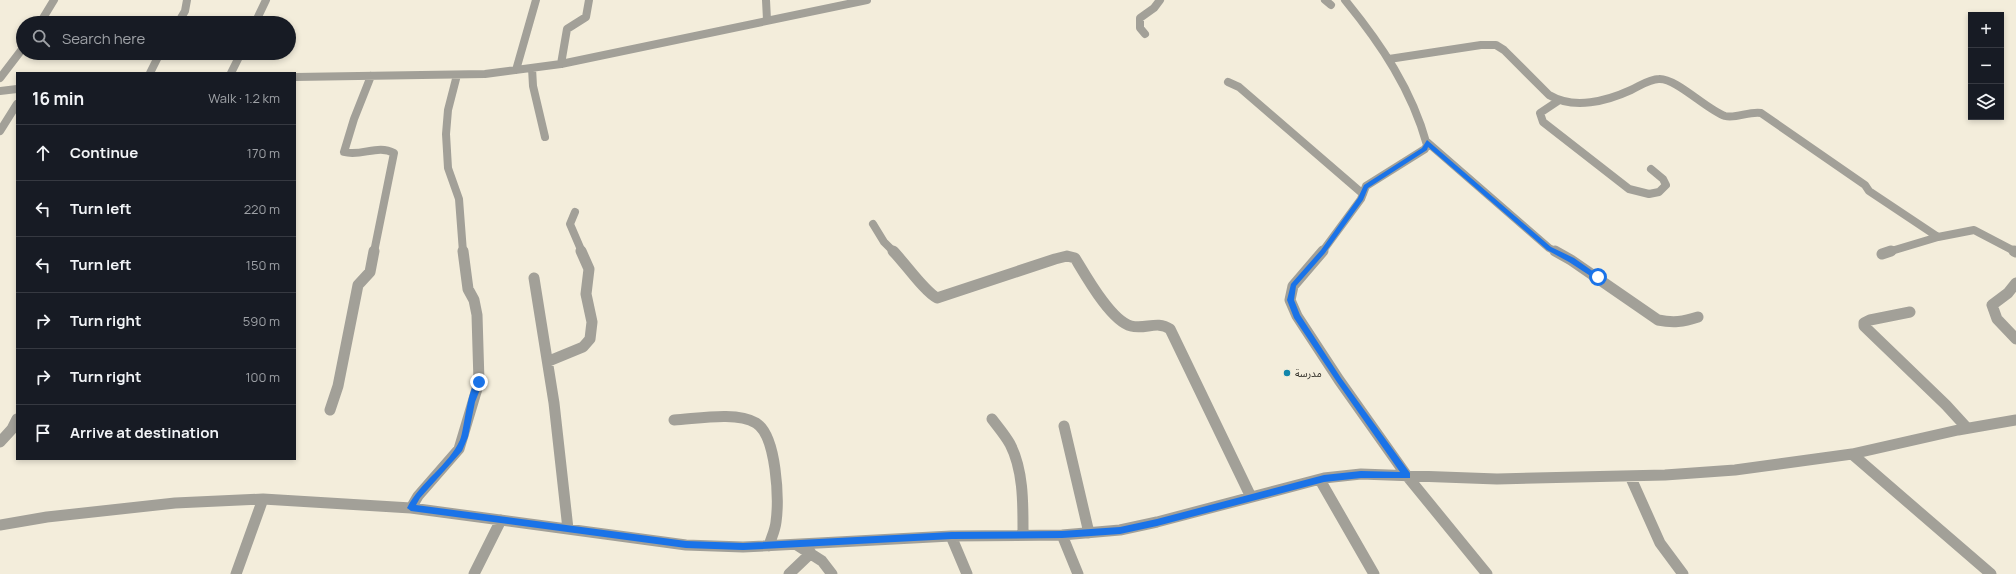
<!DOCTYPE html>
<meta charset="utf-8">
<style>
body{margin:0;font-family:Manrope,"Noto Sans Arabic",sans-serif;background:#242831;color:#f1f3f6}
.controls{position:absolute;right:12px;top:12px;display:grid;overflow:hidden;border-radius:0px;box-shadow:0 2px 6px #0003}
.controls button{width:36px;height:36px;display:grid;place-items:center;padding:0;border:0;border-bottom:1px solid #363941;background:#171b24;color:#f1f3f6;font:20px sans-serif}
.stop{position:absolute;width:12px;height:12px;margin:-9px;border:3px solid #1a73e8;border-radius:50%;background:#fff}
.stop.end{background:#1a73e8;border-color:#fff;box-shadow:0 1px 4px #0008}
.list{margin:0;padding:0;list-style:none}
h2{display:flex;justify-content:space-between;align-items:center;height:52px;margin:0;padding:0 16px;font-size:17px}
h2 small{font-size:13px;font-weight:400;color:#9ea1a6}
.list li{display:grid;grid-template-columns:26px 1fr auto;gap:12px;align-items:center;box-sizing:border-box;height:56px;padding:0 16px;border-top:1px solid #363941}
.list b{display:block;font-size:15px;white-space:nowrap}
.list em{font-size:13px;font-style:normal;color:#9ea1a6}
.icon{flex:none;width:22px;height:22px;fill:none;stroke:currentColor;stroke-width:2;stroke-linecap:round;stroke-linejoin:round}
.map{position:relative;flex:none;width:2016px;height:574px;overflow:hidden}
.search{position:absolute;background:#171b24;box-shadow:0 2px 6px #0003;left:16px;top:16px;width:280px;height:44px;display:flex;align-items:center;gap:10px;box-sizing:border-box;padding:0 14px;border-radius:22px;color:#9ea1a6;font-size:15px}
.panel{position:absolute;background:#171b24;box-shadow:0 2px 6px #0003;left:16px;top:72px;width:280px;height:388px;border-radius:0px}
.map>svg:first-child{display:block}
</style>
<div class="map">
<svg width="2016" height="574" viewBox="0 0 2016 574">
<rect width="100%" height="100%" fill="#f3eddb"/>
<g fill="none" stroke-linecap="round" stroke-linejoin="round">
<path stroke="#a2a098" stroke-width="8" d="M766,0l1,20
M1325,0l6,5
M40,23l14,-23
M178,23l7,-12 2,-11
M255,23l11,-23
M1145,34l-5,-6v-10l14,-10 6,-8
M1389,59l92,-14h15l8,5 45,45c25,15 58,6 82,-5 9,-4 18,-11 28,-11 17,-1 48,31 66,37 11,3 24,-5 36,-3l104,72 4,6 69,46 36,-7 42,22
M561,64l6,-35 19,-12 3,-17
M532,68l1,18 12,51
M516,70l20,-70
M150,73l10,-20
M231,73l10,-20
M457,75l-9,35 -2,24 2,34 11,31 4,53
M371,76l-17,43 -10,33c17,5 34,-8 50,1l-20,99
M295,77l190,-3 76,-10 306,-64
M0,78l23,-30
M1228,82l11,5 124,107
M0,91l17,-2
M1558,101l-18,12 3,9 86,67 20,5 10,-2 7,-7 -3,-6 -12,-10
M0,131l17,-27
M1427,142l122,106 8,4
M575,212l-5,12 12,28
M873,224l11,18 10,10
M1322,252l39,-53 5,-13 59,-37 2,-4c-15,-55 -46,-101 -82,-145
M1888,252l50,-15"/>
<path stroke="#a2a098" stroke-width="11" d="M893,251c12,12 31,40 44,47l118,-39 12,-3 8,2c11,18 36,63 56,68 14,4 26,-6 39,3l81,168
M1323,251l-30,35 -3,14 7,16 42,64 68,96 80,98
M1555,251l16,9 87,60c15,3 25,2 40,-3
M2014,251l2,1
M1882,254l9,-3
M534,278l20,125 14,126
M2016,283l-8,10 -16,12 5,14 19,20
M1910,312l-40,8 -6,3v3l82,79 21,23
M549,361l34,-14 7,-8 2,-17 -6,-28 3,-25 -8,-18
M330,410l8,-24 20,-101 12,-13 4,-21
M992,419c6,8 13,16 18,25 14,27 13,62 13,91
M674,420c22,-1 62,-9 82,3 21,13 23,77 20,99 -1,9 -5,16 -7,24
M1064,426l25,107
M0,442l12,-13 5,-10
M1852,454l139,120
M1630,476l30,67 23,31
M1320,480l54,94
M411,508l7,-12 41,-47 20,-67 -2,-67 -3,-15 -6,-11 -5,-38
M0,525l47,-8 128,-14 88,-4 148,9 275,37 57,2 208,-11 111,-1 58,-5 37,-8 167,-44 37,-4 136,5 168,-4 70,-5 117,-16 106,-24 58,-10
M1062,535l16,39
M951,536l16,38
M797,545l25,16 10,13
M236,574l27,-75
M474,574l27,-54
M789,574l22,-21"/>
</g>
<path fill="#1a73e8" d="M1427,140l124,107 23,11 27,19 -6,2 -26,-17 -22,-12 -119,-103 -1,3 -59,38 -5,12 -38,53 -29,33 -2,14 6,15 41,63 69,95v5h-49l-37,4 -167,44 -37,8 -58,4 -110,1 -209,11 -57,-2 -275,-37 -4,-3c13,-26 42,-43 53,-68 5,-12 7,-56 19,-61l4,3 -8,20 -7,35 -6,14 -42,47 -4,7 270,36 57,2 209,-11 110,-1 58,-4 37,-8 167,-44 37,-4 39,1 -63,-90 -43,-64 -7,-18 4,-16 30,-34 37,-52 6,-13 58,-37z"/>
<circle fill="#1186ab" stroke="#f3eddb" stroke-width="1.5" cx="1287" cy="373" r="4"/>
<g text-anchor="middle" stroke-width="3" stroke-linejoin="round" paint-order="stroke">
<g font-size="10" fill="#2b2922" stroke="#f3eddb" text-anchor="start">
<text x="1295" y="377">مدرسة</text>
</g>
</g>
</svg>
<div class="controls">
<button>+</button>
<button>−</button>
<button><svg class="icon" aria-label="layers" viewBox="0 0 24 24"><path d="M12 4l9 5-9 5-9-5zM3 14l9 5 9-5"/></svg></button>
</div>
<div class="stop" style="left:1598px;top:277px"></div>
<div class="stop end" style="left:479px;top:382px"></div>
<div class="search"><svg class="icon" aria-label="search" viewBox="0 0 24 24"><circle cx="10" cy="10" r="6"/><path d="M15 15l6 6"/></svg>Search here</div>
<section class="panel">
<h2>16 min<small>Walk · 1.2 km</small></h2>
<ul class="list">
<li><svg class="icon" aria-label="ahead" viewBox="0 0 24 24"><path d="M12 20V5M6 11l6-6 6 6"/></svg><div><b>Continue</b></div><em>170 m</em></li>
<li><svg class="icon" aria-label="left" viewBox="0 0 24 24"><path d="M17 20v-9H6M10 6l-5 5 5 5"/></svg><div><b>Turn left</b></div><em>220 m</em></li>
<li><svg class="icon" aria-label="left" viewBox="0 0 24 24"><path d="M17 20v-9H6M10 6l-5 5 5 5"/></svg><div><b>Turn left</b></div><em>150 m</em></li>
<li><svg class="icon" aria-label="right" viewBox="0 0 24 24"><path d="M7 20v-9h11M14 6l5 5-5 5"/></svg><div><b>Turn right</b></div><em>590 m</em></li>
<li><svg class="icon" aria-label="right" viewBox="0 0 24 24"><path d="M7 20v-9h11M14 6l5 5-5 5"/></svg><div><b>Turn right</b></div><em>100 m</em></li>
<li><svg class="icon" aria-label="arrive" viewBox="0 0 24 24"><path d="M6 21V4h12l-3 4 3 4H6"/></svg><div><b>Arrive at destination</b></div></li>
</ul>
</section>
</div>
